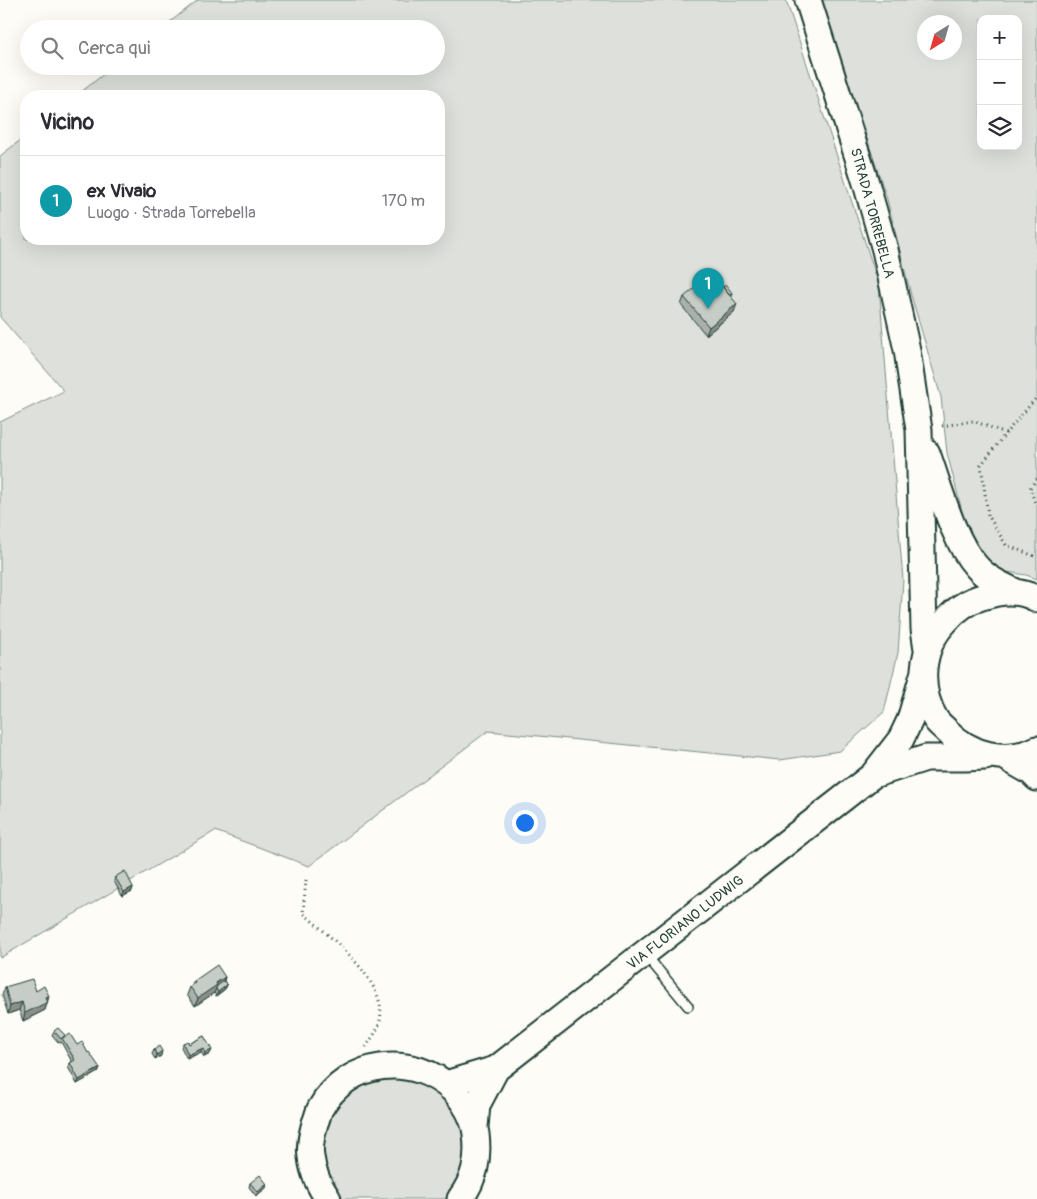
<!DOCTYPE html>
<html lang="it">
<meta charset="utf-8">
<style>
body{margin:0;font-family:Pangolin,sans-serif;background:#f2f2f3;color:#2b2b33}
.controls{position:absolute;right:15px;top:15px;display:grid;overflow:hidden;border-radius:10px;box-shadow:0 5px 20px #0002}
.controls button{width:45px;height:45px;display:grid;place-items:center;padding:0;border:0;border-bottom:1px solid #e1e1e2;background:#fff;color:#2b2b33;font:25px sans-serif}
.compass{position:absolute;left:917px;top:15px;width:45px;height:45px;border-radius:50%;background:#fff;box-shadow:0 5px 20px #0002;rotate:217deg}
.you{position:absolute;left:524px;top:822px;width:18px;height:18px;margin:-12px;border:4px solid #fff;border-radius:50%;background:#1a73e8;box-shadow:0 0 0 8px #1a73e833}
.badge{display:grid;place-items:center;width:32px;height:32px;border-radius:50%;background:#1a73e8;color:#fff;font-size:16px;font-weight:700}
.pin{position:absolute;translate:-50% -41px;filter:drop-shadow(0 1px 2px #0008)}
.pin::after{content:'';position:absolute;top:26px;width:18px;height:15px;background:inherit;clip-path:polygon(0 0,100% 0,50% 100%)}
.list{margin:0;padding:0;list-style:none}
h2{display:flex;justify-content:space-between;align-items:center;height:65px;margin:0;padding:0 20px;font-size:21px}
h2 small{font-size:16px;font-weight:400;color:#7c7c81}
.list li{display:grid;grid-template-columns:32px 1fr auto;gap:15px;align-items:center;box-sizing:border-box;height:90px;padding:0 20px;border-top:1px solid #e1e1e2}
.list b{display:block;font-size:19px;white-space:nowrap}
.list p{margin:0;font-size:16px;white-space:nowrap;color:#7c7c81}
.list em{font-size:16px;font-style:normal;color:#7c7c81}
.icon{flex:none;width:28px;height:28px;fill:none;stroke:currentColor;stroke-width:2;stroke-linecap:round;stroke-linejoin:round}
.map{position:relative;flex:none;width:1037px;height:1199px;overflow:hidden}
.search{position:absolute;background:#fff;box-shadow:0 5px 20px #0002;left:20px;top:20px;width:425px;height:55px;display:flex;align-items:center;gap:12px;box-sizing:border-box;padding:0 18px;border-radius:28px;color:#7c7c81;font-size:19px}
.panel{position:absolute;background:#fff;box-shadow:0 5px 20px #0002;left:20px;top:90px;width:425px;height:155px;border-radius:20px}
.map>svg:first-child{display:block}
</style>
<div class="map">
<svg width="1037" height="1199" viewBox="0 0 1037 1199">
<rect width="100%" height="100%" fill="#fdfcf7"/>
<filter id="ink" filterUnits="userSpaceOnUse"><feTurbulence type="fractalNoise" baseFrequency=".02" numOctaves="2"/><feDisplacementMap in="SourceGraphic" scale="10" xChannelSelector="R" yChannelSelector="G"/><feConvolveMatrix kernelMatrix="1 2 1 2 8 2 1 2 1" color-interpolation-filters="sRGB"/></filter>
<g filter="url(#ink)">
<path fill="#dde0db" stroke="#7e8e88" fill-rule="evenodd" d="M198,0h588l93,285 24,295 -5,73 -14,59 -44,39 -60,9 -292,-29 -179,135 -94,-35 -215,127v-536l64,-31 -64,-74v-161l26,-20v103h413v-143h-363l38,-30h322v-37h-275z
M821,0h216v579l-11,-4 -19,-3 -15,-5 -22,-25 -23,-89 -6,-56 -30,-102 -24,-96zM981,19h37v127h-37zM924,22h30v30h-30z
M402,1074l44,23 15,21 6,24 -2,25 -12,23 -8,9h-103l-12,-14 -8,-22 -2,-23 6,-23 31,-34z"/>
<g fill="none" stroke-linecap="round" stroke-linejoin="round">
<g stroke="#1f3d34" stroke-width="12">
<path id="lane" d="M645,954l43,52"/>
</g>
<g stroke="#1f3d34" stroke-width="29">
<path id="secondary" d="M808,0l58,183 19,67 22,100 12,80 5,199 3,20
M927,453c12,33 26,88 49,113 10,12 25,19 38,25
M1037,599c-18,-10 -36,-8 -55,-2 -15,4 -27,13 -37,25 -25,26 -28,67 -9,98 3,4 7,7 11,11 23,24 59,33 90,18
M1005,757l26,15 6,6
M873,775l53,-17h39l20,-1
M446,1084l50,-15 377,-294 28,-36 9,-19 13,-45
M475,1127l2,-22 19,-36
M328,1199c-9,-14 -15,-25 -17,-42 -2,-11 1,-23 4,-34 2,-4 3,-10 5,-14 28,-50 93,-57 134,-18 11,11 20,27 22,43 3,25 -1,45 -16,65"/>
</g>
<path stroke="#1f3d34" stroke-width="3" stroke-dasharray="1 4" stroke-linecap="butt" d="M942,426l31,-5 33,12 31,-36
M1006,433l-25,32 7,50 18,30 31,12
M1037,479l-7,9 5,15 2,2
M306,880l-3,33c26,23 85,68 77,107 -1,9 -9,19 -14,27"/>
<use href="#lane" stroke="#fdfcf7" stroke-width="9"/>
<use href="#secondary" stroke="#fdfcf7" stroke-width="25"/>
</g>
<path fill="#aab0ab" stroke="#1f3d34" d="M723,287l9,6 -1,3 3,16 -28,23 -25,-30 3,-8z
M115,877l18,10 -1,4 -10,5 -8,-15z
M225,977l-1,4 3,4 -2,4 -9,7 -2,-3 -19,13 -8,-11 3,-8 2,-2 2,-4z
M5,987l31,4 13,5 -4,14 -22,11 -4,-11 -11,4 -6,-19z
M54,1031l10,6 24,16 12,15 -2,4 -21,12 -9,-17 2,-4 2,-1 -11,-20 -2,1 -7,-8z
M204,1036l6,18 -6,3 -3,-5 -14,7 -6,-12 2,-4 6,1z
M154,1050l7,6 -6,3 -3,-5z
M250,1183l17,1 -1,4 -10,8 -7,-9z"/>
<path fill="#8b908b" stroke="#1f3d34" d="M737,304l-3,8 -28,23 3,-8z
M133,887l-1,4 -10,5 2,-4z
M225,977l-3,8 -6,4 -2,4 -19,13 3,-8z
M227,985l-2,4 -9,7 2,-4z
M49,996l-4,14 -22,11 2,-8 20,-16z
M22,1002l-3,8 -11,4 2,-8z
M203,1048l-2,4 -14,7 1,-4z
M212,1050l-2,4 -6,3 1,-4z
M162,1051l-1,5 -6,3 2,-4z
M100,1068l-2,4 -21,12 2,-4z
M267,1184l-1,4 -10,8 2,-4z"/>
<path fill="#c6cdc7" stroke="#1f3d34" d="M712,274l25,30 -28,23 -25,-30z
M726,285l6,8 -3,2 -6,-8z
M125,871l8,16 -9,5 -9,-15z
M217,965l8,12 -9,6 1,2 -19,13 -8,-11 5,-4 -1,-2z
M32,979l4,12 8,-5 5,10 -4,1 3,5 -23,11 -3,-11 -12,4 -5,-19z
M224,981l3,4 -9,7 -2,-3 1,-3z
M58,1028l7,7 -4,4 -7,-8z
M70,1034l7,11 5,-3 6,11 1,-1 11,16 -21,12 -9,-17 5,-3 -13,-22z
M204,1036l8,14 -7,3 -2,-5 -15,7 -5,-12 5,-2 1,3z
M159,1046l3,5 -5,4 -3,-5z
M260,1175l7,9 -9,8 -8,-9z"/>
</g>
<g text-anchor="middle" stroke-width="4" stroke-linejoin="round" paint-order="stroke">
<g font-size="14" fill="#1f3d34" stroke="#fdfcf7">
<text transform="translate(873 213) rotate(75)" y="5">STRADA TORREBELLA</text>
<text transform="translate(685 922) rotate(-38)" y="5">VIA FLORIANO LUDWIG</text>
</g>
</g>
</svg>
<div class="controls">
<button>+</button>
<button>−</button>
<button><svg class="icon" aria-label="layers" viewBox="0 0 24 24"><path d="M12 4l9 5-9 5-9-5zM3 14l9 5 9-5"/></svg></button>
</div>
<svg class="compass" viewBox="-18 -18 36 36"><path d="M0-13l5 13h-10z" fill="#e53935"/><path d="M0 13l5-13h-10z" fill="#7c7c81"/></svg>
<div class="you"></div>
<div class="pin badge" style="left:708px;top:309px;background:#0f9aa8">1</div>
<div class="search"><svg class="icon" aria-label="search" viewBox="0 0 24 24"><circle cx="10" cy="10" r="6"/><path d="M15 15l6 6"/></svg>Cerca qui</div>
<section class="panel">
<h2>Vicino<small></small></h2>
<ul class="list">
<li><span class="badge" style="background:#0f9aa8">1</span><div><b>ex Vivaio</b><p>Luogo · Strada Torrebella</p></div><em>170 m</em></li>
</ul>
</section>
</div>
